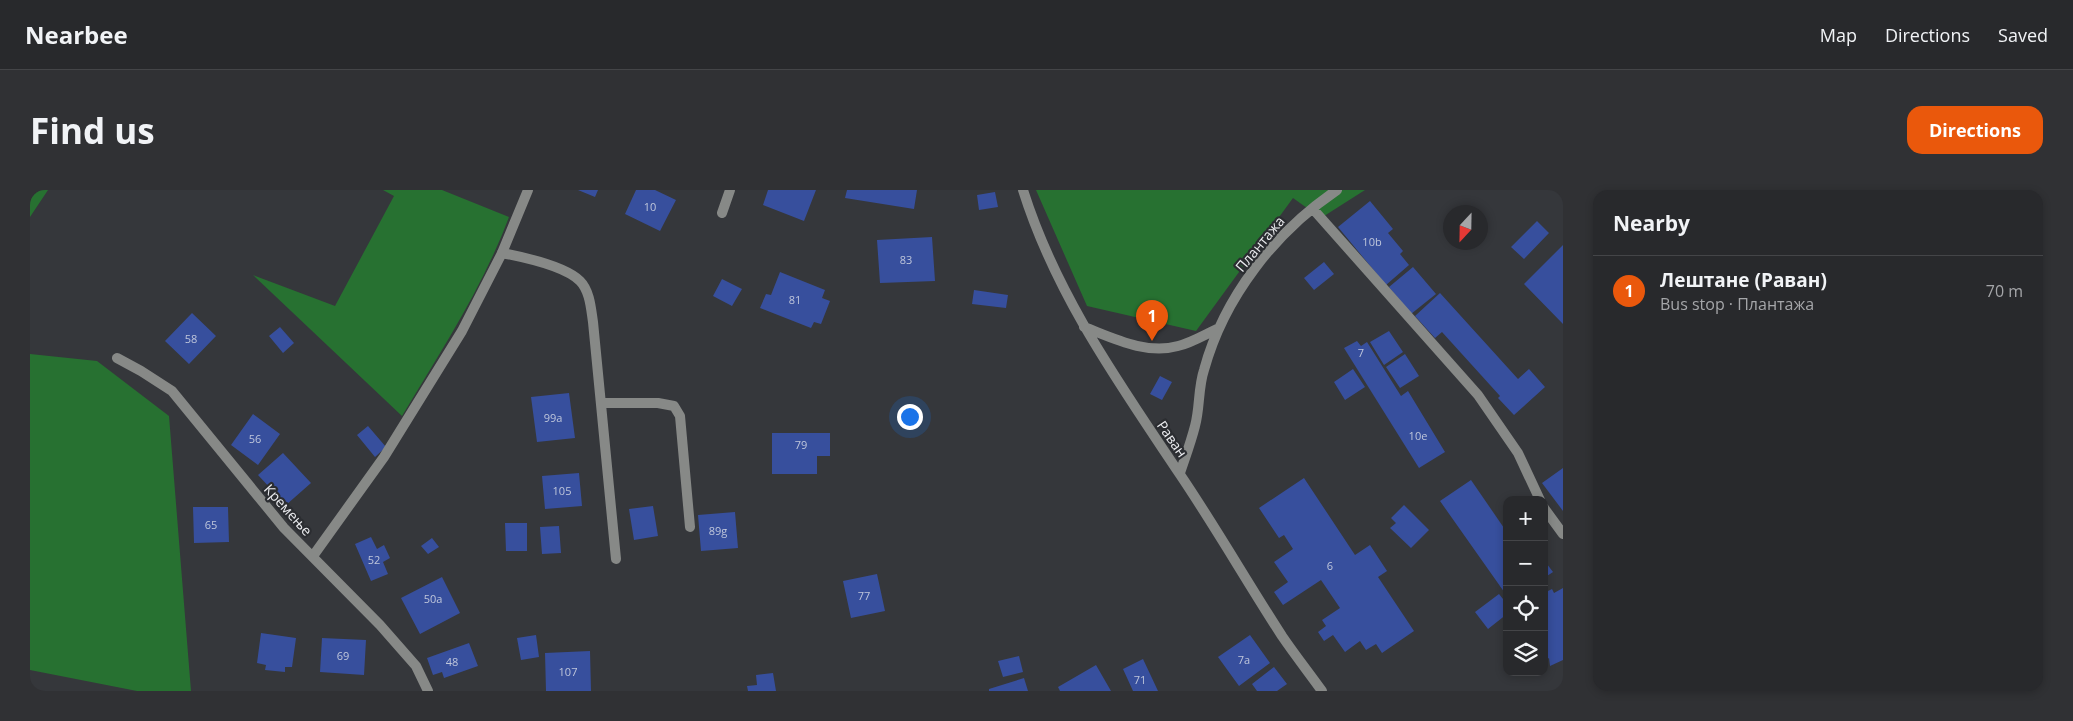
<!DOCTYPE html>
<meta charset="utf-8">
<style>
body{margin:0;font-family:"Open Sans",sans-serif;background:#303134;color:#f1f3f6}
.controls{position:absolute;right:15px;bottom:15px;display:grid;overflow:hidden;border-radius:10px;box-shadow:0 2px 8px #0003}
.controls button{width:45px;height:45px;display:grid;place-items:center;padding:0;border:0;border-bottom:1px solid #444548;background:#28292c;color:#f1f3f6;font:25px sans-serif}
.compass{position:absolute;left:1413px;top:15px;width:45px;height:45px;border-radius:50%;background:#28292c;box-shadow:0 2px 8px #0003;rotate:202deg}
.you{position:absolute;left:879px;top:226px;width:18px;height:18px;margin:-12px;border:4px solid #fff;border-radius:50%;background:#1a73e8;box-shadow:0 0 0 8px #1a73e833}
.badge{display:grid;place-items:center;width:32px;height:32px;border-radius:50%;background:#ea580c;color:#fff;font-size:16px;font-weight:700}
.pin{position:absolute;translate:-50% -41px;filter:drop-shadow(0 1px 2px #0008)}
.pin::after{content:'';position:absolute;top:26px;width:18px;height:15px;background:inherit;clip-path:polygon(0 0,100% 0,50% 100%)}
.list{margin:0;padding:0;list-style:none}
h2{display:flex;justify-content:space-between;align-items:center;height:65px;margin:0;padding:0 20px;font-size:21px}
h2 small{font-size:16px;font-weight:400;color:#a5a6a9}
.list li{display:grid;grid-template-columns:32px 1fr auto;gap:15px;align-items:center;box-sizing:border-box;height:70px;padding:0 20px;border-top:1px solid #444548}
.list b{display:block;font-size:19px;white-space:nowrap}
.list p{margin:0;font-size:16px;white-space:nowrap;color:#a5a6a9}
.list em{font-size:16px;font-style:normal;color:#a5a6a9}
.icon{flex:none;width:28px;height:28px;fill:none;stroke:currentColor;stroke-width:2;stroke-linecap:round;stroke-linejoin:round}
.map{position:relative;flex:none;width:1533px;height:501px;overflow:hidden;border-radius:15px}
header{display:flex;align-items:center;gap:30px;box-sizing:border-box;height:70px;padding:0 25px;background:#28292c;border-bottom:1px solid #444548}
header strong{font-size:24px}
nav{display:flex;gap:28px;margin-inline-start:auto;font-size:18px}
.intro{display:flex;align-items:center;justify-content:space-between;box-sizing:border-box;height:120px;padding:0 30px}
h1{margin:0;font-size:35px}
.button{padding:12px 22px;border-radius:15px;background:#ea580c;color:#fff;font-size:18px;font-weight:700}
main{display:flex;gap:30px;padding:0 30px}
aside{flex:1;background:#28292c;border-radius:15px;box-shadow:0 2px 8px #0003}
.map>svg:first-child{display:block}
</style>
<header>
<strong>Nearbee</strong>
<nav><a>Map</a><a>Directions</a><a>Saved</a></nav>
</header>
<div class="intro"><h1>Find us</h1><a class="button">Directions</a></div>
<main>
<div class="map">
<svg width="1533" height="501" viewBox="0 0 1533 501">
<rect width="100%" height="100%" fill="#35373b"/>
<path fill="#277131" d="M0,0h18l-18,27z
M353,0h59l67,27c-26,70 -68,134 -107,199l-149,-141 82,31 59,-110z
M1006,0h329l-44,28 -28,-20 -97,133 -109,-25z
M0,164l67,7 72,55 22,275h-54l-107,-21z"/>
<path fill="#374f9d" d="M548,0h20l-3,7z
M606,0h19l21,10 -16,31 -35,-17z
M738,0h48l-12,31 -41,-16z
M817,0h70l-3,19 -69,-11z
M965,2l3,15 -19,3 -2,-15z
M1340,11l23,28 -5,4 15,18 -3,3 9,11 -23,20 -48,-58z
M1507,31l12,12 -25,26 -13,-12z
M902,47l3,44 -55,2 -3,-43z
M1533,55v79l-39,-40z
M1294,72l10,12 -20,16 -10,-12z
M1383,77l23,27 -25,20 -22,-27z
M750,82l45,18 -3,8 8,3 -9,23 -7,-2 -3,6 -51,-20 6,-14 5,1z
M692,89l20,10 -10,17 -19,-10z
M944,100l34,5 -2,13 -34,-4z
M1410,103l78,86 11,-10 16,18 -31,28 -16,-17 2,-2 -58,-64 -7,6 -20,-22z
M162,123l24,23 -27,28 -24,-23z
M250,137l14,16 -11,10 -14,-17z
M1359,141l14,21 -19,13 -14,-23z
M1327,151l4,5 6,-4 34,54 7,-5 37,61 -26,16 -75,-120z
M1375,164l14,22 -19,12 -14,-21z
M1323,179l12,18 -20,13 -11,-18z
M1130,186l12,6 -10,18 -12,-6z
M539,203l6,45 -38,4 -6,-45z
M223,224l27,20 -22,31 -27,-20z
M338,236l18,21 -11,10 -18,-22z
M742,243h58v23h-13v18h-45z
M253,263l28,30 -25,22 -28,-30z
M1533,278v43l-21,-28z
M549,283l3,33 -37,3 -3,-33z
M1274,288l51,77 15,-10 17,26 -9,6 36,54 -32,22 -6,-9 -10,6 -6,-9 -15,11 -12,-17 -9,6 -6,-9 8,-6 -4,-6 18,-12 -19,-28 -38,25 -9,-13 14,-10 -14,-20 19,-13 -9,-14 -5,3 -20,-30z
M1441,290l33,48 3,-2v70l-67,-95z
M1374,315l25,25 -18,18 -21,-20 6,-5 -5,-5z
M623,316l5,30 -24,4 -5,-31z
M163,317h35l1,35 -35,1z
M705,322l3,36 -37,3 -3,-36z
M475,333h22v28h-21z
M529,336l2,27 -19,1 -2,-27z
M341,347l6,12 7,-4 6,13 -7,4 5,12 -17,7 -16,-37z
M402,348l7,9 -11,7 -7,-8z
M1514,370l9,12 -9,6z
M847,384l8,37 -34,7 -8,-37z
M412,387l18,36 -40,21 -19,-36z
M1533,398v72l-13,6 -1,-8 -5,3v-28l4,-2 -4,-8v-30l8,-4 2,4z
M1469,404l8,10v10l-19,15 -13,-17z
M231,443l35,5 -4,29h-7v5l-20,-2 1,-5 -9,-2z
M506,445l3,22 -18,3 -4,-22z
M1220,445l20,28 -31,23 -21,-29z
M292,448l44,2 -2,35 -44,-3z
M439,453l9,23 -34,12 -2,-6 -9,3 -6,-17z
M560,461l1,40h-45l-1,-38z
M989,466l4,16 -20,5 -5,-16z
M1113,469l15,32h-25l-10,-22z
M1066,475l15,26h-51l-2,-4z
M1244,477l13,17 -10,7h-20l-5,-7z
M743,483l3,18h-28l-1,-5 10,-1 -1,-10z
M994,488l4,13h-39v-2z"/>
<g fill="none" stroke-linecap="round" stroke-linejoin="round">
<path stroke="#878987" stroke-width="10" d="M472,63c21,4 63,13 78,28 10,10 11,28 13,41l23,237
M571,213h57l16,3 6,10 10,111"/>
<path stroke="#878987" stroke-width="10" d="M993,0c33,105 96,193 156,283 36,53 68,109 103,163 13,19 27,37 40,55
M1283,19l165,186 40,58 22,47
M692,23l8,-23
M1054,137c29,11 62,28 94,19 13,-3 26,-11 39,-17
M87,168l24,13 31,20 112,137 96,97 36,41 12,25
M1150,283c5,-15 11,-31 15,-47 5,-18 3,-38 9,-56 20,-73 71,-138 133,-180
M1514,318l19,26
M283,366l71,-99 78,-126 40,-78 26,-63"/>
</g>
<g text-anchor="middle" stroke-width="4.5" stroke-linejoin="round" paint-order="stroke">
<g font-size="11" fill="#bfc6db">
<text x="620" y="21">10</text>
<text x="1342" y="56">10b</text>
<text x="876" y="74">83</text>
<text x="765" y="114">81</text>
<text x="161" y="153">58</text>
<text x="1331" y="167">7</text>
<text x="523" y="232">99a</text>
<text x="1388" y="250">10e</text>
<text x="225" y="253">56</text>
<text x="771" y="259">79</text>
<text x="532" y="305">105</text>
<text x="181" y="339">65</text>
<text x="688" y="345">89g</text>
<text x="344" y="374">52</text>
<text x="1300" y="380">6</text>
<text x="834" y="410">77</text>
<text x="403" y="413">50a</text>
<text x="313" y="470">69</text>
<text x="1214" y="474">7a</text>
<text x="422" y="476">48</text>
<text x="538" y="486">107</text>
<text x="1110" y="494">71</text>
</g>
<g font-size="14" fill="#ecedf0" stroke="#2b2d31">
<text transform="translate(1230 54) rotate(-50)" y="5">Плантажа</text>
<text transform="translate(1142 249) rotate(55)" y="5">Раван</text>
<text transform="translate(258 320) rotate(48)" y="5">Кремење</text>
</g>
</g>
</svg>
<div class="controls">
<button>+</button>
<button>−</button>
<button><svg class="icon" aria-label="locate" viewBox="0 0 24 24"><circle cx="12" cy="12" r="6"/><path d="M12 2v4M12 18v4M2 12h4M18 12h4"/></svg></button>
<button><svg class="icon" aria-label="layers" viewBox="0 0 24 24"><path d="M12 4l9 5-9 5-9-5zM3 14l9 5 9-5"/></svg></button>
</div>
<svg class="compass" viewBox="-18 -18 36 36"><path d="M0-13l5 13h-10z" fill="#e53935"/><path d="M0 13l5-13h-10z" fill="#a5a6a9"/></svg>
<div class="you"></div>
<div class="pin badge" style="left:1122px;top:151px">1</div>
</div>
<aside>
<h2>Nearby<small></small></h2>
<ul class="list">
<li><span class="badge">1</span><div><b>Лештане (Раван)</b><p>Bus stop · Плантажа</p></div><em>70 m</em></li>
</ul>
</aside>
</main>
